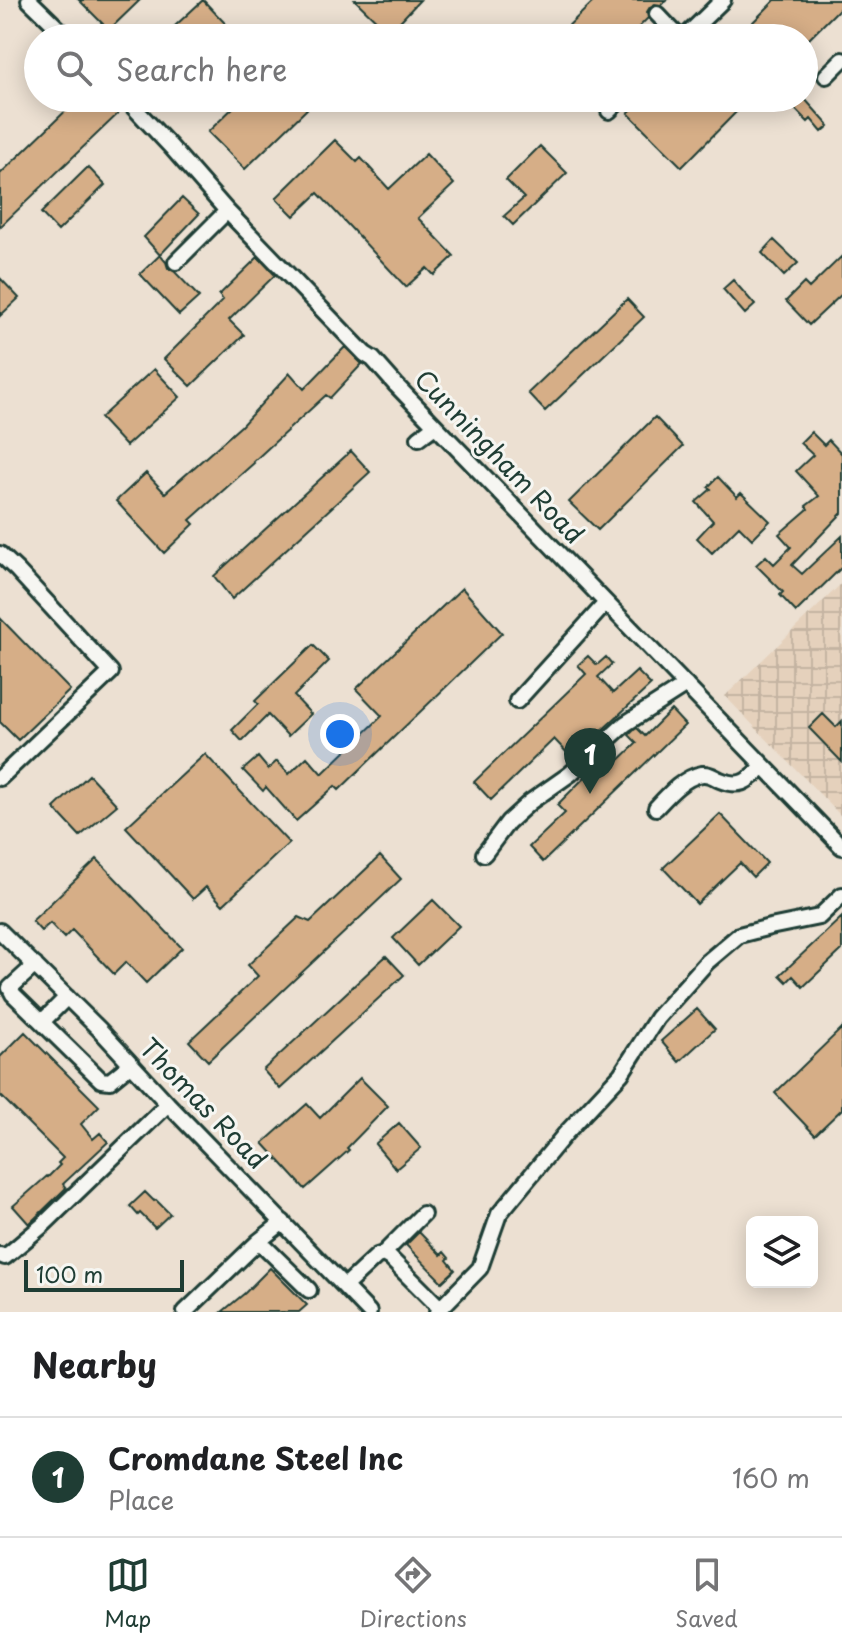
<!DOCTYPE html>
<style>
body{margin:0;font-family:"Playpen Sans",sans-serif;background:#f6f6f6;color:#202124}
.controls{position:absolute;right:24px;bottom:24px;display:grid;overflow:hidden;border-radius:12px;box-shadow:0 4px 20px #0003}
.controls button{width:72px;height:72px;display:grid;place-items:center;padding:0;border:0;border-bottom:2px solid #e0e0e0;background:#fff;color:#202124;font:40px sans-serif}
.scale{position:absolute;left:24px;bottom:20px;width:160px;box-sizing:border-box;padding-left:8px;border:4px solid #1f3d34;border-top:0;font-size:22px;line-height:28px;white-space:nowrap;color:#1f3d34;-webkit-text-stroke:6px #f6f6f2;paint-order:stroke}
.you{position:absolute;left:340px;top:734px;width:28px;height:28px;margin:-20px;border:6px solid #fff;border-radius:50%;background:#1a73e8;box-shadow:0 0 0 12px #1a73e833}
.badge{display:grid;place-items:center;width:52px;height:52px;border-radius:50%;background:#1f3d34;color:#fff;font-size:26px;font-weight:700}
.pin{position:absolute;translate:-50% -66px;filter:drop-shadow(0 2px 4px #0008)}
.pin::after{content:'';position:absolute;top:42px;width:28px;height:24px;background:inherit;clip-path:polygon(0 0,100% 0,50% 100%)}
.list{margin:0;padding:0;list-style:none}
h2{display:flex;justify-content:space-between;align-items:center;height:104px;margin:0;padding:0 32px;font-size:34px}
h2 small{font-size:26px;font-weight:400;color:#757577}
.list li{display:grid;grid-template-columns:52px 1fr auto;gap:24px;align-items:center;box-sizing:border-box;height:120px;padding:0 32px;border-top:2px solid #e0e0e0}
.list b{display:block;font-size:30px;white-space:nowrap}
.list p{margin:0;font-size:26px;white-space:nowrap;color:#757577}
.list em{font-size:26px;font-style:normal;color:#757577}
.icon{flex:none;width:44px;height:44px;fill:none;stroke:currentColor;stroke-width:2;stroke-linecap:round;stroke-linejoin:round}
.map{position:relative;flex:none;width:842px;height:1312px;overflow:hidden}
.search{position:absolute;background:#fff;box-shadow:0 4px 20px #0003;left:24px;right:24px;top:24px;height:88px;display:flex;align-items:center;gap:20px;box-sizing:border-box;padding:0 28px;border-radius:44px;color:#757577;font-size:30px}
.sheet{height:224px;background:#fff}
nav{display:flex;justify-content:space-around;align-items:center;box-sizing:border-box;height:112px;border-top:2px solid #e0e0e0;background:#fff;font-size:22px;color:#757577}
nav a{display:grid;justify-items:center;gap:4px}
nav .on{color:#1f3d34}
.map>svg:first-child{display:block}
</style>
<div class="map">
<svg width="842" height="1312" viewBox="0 0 842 1312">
<defs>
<pattern id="industrial-grid" width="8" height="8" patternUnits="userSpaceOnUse" patternTransform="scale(2)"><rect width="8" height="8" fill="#e5d1bc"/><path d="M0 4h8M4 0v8" fill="none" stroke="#c4b4a2"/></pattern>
</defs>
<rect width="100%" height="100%" fill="#ece0d2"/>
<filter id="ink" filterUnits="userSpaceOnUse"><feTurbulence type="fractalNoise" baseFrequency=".0125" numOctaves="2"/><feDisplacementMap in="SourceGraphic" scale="16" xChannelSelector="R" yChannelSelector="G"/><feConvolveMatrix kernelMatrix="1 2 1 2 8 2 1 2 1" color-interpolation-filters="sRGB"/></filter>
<g filter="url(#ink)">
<path fill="url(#industrial-grid)" d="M842,583v234l-117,-121z"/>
<path fill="#d6ae87" stroke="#1f3d34" stroke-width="2" d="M79,0h61l-31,30z
M203,0l36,38h-77z
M355,0h65l-31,33z
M595,0h72l-6,5 -6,-1 -5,3 -3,5 1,6 -20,20h-60l-6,-6z
M775,0h67v6l-38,38v-6h-67z
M79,98h16l6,6 6,-6h8l2,6 5,6 -122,117v-53z
M243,98h54l10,11 -62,60 -37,-37z
M644,98h106l-68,69 -54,-54z
M784,98h20l25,28 -7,6 -11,-13 -3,3z
M335,140l22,22 4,-4 28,31 37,-35 28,30 -36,34 36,38 -20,19 -7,-7 -21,19 -88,-94 -24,23 -18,-18z
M540,146l27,27 -54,52 -9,-9 20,-18 -18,-18z
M88,167l17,18 -47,46 -17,-18z
M182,198l17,16 -39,41 -16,-18z
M774,240l24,23 -14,13 -22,-23z
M160,255l6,7 2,6 7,4 24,25 -20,18 -39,-41z
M842,256v38l-33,31 -23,-24 18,-18 5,5z
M258,257l17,18 -46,45 15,15 -53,51 -27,-27 59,-59 -4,-5z
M0,278l19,20 -19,18z
M733,280l22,25 -10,9 -22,-25z
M627,299l17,18 -99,94 -17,-18z
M345,347l17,17 -32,34 -4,-3 -73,67 1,1 -64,57 4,4 -30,29 -48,-52 30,-28 19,20 76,-67 49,-53 14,16z
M154,369l26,28 -54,49 -26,-28z
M655,417l28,29 -85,84 -29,-28z
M811,432l13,13 5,-5 13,14v59l-50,52 10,9 40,-38v31l-46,45 -16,-17 3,-3 -27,-27 10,-9 8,8 17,-17 -12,-13 29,-25 -2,-3 13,-10 -23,-25 17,-16 -13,-12z
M351,451l19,21 -138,127 -18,-23z
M718,477l19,20 4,-4 29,28 -18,18 -13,-13 -27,27 -15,-15 16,-17 -17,-19 15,-13 -3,-2z
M462,588l40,45 -163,157 -4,-4 -39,35 -30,-34 -3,4 -20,-21 15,-13 10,12 9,-8 12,13 18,-17 15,17 60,-58 -26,-27z
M0,618l70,72 -52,50 -18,-18z
M313,645l16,16 -35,35 17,18 -23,22 -20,-21 -26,26 -10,-11 26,-26 -3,-3z
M588,656l9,9 9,-8 6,7 -14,13 15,16 24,-22 14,14 -79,73 -18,-19 -63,61 -17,-18 112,-108 -8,-9z
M671,710l14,15 -142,137 -14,-15 36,-34 -8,-8 29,-29 8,8 43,-41 -8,-8 5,-5 3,-2 8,8z
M823,714l13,13 6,-6v41l-33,-34z
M205,754l84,89 -66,62 -17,-18 -13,12 -67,-72z
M89,775l28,30 -37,31 -26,-28z
M720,814l47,49 -14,14 -13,-14 -43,41 -34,-36z
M380,856l21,23 -193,182 -19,-20 69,-65 -10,-11 51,-48 11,5z
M97,859l85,89 -36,35 -20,-21 -12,12 -42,-44 -8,8 -14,-15 -9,8 -9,-10z
M433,900l26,26 -41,39 -25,-27z
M842,917v33l-39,37 -10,-11 -6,6 -7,-7z
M386,956l18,19 -124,114 -17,-19z
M697,1009l18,20 -36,33 -18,-21z
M842,1028v81l-27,26 -40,-42z
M25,1032l74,74 -18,18 12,15 7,-6 8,9 -45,42 3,4 -37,36 -16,-18 34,-30 1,1 12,-12 -2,-2 5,-5 -63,-63v-38z
M360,1078l28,28 -41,42 2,2 -44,39 -42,-46 44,-39 13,14z
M399,1123l22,25 -25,21 -21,-25z
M145,1192l9,9 2,-1 14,14 -15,14 -15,-15 -2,2 -8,-9z
M419,1232l22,23 3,-3 5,6 -2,2 8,10 -13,12 -36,-37z
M270,1268l37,37 -8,7h-77l23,-19z"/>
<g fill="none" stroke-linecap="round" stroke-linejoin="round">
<g stroke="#1f3d34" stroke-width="20">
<path id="minor" d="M29,0l39,38
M657,14l23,24
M684,38l39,-38
M826,76l16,-16
M125,98l46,49 56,64 138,143 8,5 23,26 446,462
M609,111l13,-13
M176,262l51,-51
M419,438l16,-12
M0,554l17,16 94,102 -111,106
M517,701l89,-98
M656,808c12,-13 28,-31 46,-34 8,-1 11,3 18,6 22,9 28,0 44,-14
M484,854l24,-32 22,-20 40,-28 55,-50 61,-39
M0,931l99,98 69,75 201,208
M35,965l-25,23 3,6 88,86 9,1 21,-17
M42,1022l25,-25
M259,1241l50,49
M383,1254l7,4 47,47 2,5
M0,1255l5,2 38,-32 125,-121
M345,1286l32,-30 6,-2 40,-40
M185,1312l74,-71 24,-19
M437,1312l43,-44 19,-54 67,-81 55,-59 36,-56 50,-56 32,-27 31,-8 49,-10 23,-22"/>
</g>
<use href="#minor" stroke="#f6f6f2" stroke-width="14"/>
</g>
</g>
<g text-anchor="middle" stroke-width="6" stroke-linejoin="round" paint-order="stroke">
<g font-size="26" fill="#1f3d34" stroke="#f6f6f2">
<text transform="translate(499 457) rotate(46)" y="9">Cunningham Road</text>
<text transform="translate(203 1104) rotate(46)" y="9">Thomas Road</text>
</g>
</g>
</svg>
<div class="controls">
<button><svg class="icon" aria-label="layers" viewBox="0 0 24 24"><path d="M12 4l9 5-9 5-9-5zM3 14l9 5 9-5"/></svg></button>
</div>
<div class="scale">100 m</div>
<div class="you"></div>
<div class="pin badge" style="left:590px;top:794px">1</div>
<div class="search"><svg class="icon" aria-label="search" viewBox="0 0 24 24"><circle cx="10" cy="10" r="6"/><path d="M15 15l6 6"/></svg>Search here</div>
</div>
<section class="sheet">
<h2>Nearby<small></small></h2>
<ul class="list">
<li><span class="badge">1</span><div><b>Cromdane Steel Inc</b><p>Place</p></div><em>160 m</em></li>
</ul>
</section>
<nav>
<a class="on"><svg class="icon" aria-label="map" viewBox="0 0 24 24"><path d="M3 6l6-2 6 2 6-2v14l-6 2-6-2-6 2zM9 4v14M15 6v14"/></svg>Map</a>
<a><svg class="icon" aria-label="directions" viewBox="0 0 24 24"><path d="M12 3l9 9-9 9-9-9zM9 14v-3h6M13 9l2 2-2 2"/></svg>Directions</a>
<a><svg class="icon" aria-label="saved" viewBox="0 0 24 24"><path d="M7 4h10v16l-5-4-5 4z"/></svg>Saved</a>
</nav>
